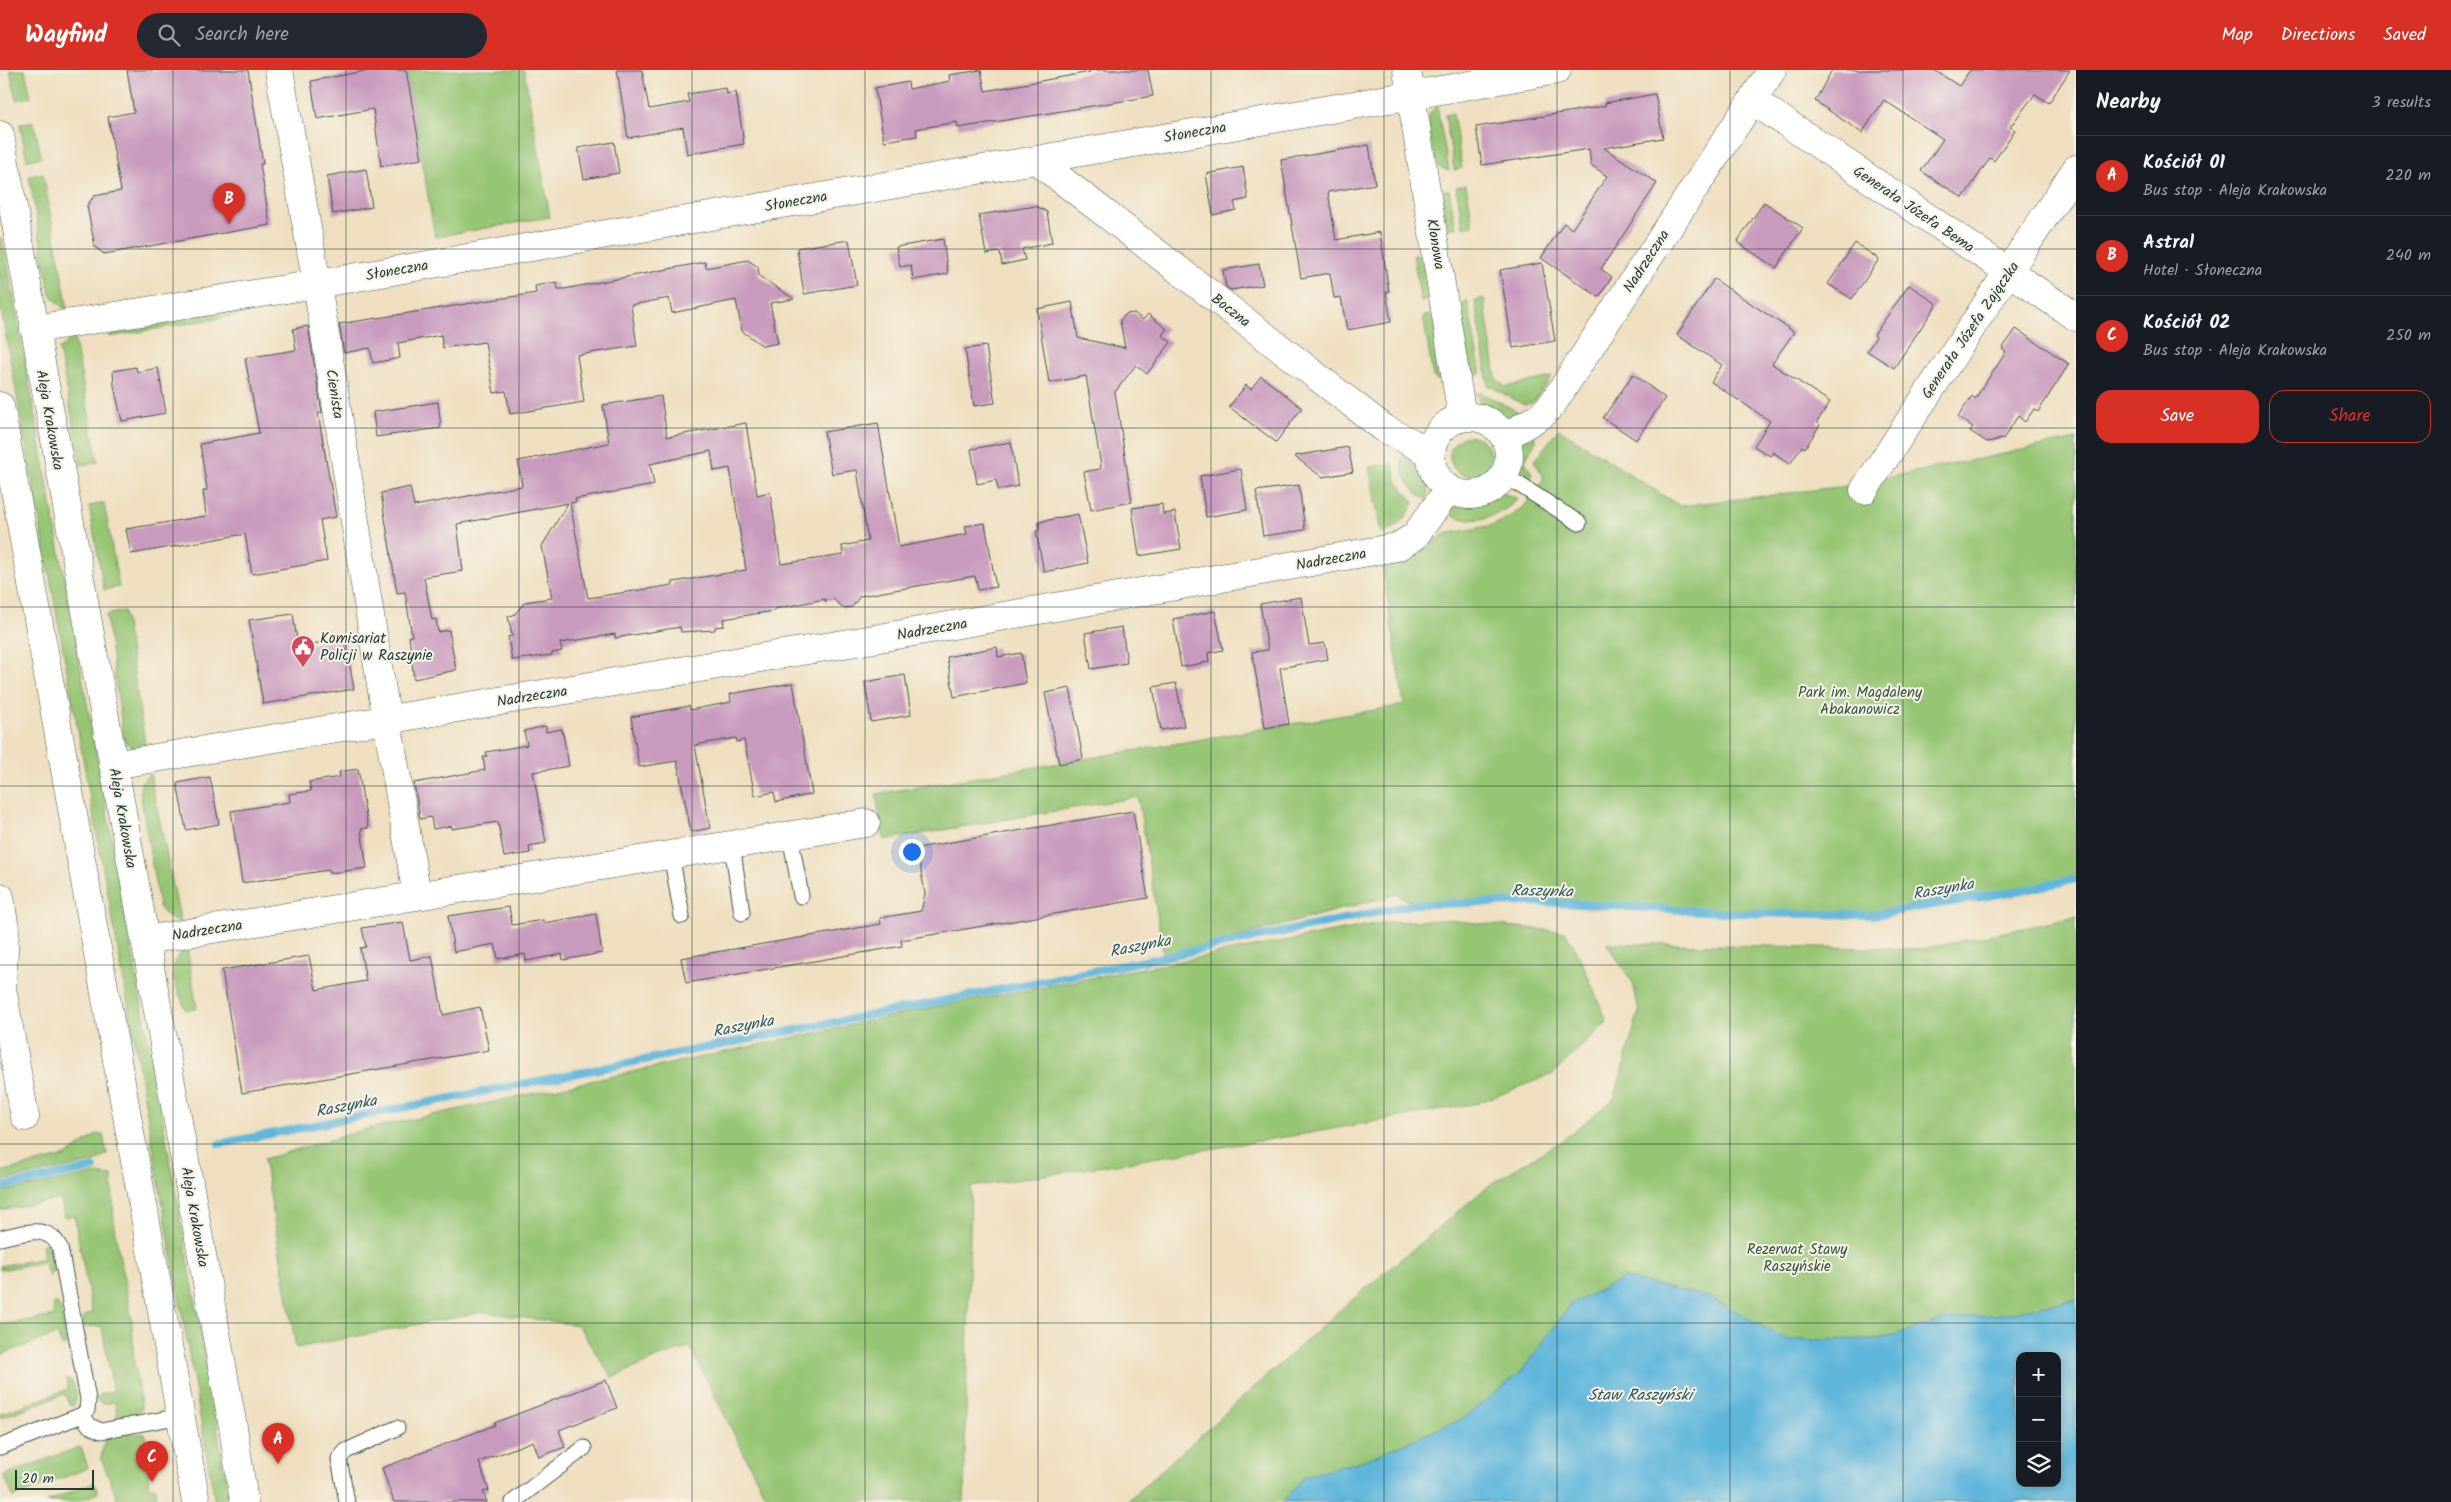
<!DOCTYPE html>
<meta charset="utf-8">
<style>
body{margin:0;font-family:Kalam,sans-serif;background:#242831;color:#f1f3f6}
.controls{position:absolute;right:15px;bottom:15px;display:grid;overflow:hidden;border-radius:10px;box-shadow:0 2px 12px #0003}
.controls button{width:45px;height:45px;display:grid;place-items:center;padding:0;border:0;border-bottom:1px solid #363941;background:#171b24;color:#f1f3f6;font:25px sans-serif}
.scale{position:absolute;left:15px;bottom:12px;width:79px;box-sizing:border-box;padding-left:5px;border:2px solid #1f3d34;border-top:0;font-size:14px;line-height:18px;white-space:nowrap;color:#1f3d34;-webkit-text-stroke:4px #f7f3e8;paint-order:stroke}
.you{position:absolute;left:911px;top:781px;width:18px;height:18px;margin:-12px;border:4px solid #fff;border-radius:50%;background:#1a73e8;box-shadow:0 0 0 8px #1a73e833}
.badge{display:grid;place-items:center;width:32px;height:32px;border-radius:50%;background:#d93025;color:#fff;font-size:16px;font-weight:700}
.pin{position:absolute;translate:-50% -41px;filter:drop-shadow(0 1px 2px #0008)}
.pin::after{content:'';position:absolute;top:26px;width:18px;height:15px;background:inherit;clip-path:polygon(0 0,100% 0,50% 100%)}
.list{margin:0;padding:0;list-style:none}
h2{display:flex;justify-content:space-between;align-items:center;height:65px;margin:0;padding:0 20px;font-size:21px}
h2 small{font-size:16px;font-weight:400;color:#9ea1a6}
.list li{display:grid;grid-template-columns:32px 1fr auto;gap:15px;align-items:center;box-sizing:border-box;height:80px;padding:0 20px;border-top:1px solid #363941}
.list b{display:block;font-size:19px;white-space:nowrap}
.list p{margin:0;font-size:16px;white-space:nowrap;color:#9ea1a6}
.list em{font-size:16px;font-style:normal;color:#9ea1a6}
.actions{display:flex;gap:10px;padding:15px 20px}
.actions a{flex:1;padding:11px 0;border:1px solid #d93025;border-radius:15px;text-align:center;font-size:18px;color:#d93025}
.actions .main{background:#d93025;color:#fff}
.icon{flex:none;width:28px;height:28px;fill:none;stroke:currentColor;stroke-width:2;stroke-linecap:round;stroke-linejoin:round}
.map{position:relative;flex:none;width:2076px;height:1432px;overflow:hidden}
header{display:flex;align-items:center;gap:30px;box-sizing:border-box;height:70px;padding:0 25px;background:#d93025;color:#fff}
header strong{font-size:24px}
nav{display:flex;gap:28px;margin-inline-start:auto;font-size:18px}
.search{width:350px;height:45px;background:#242831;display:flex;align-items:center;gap:12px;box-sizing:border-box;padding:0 18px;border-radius:28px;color:#9ea1a6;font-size:19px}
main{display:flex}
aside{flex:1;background:#171b24}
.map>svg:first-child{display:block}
</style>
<header>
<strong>Wayfind</strong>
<div class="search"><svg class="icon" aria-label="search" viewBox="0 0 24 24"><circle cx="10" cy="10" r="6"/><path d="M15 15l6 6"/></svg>Search here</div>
<nav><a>Map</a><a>Directions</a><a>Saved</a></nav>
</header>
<main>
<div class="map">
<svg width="2076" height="1432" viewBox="0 0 2076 1432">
<rect width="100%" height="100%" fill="#f7f3e8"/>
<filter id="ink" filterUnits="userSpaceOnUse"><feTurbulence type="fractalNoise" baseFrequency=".02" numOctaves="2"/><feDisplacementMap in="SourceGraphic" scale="10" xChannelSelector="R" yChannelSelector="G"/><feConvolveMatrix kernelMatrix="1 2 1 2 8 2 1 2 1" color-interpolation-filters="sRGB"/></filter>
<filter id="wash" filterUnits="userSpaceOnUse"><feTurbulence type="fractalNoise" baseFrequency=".0096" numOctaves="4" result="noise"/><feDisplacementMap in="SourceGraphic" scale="20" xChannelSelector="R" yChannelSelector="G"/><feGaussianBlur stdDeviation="1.12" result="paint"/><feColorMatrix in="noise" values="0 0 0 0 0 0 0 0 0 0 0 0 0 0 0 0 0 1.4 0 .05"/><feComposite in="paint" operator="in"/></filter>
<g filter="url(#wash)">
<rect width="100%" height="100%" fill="#efdfc0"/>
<path fill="#96c573" stroke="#5a8154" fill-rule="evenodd" d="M10,0h15l6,27 -15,3z
M406,0h118l26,147 -115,20z
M1437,36l12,65 -10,-4c-6,-12 -11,-34 -10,-48 0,-6 4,-9 8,-13z
M1453,43l9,55 -8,2 -9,-55z
M34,52l7,35 -14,4 -7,-37z
M43,103l25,136 -6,-2 -12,-13 -21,-118z
M1466,115l7,40 -10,2 -7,-40z
M1445,120h4l7,38 -8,1 -6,-35z
M0,167l6,18 204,1127 19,120h-14l-90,-514 -125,-684z
M1413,185h9l8,38 -1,5 -8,4z
M1484,228l12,80 9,9 47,-10 -20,26 -8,2 -36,-20 -13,-85z
M1467,230l14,74 -10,2 -11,-69z
M259,233l2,8 -152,26 -1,-8z
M1431,245l4,3 9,61 -7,1 -4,-3 -10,-61z
M74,267l24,125 -17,3 -22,-116z
M1475,323h7l40,21 -2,3c-22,1 -36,-3 -45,-24z
M1559,359l121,77 166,-20 230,-47v440l-47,10 -156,26 -331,-13 -127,2 -18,-10 -233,63 -26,-160 -254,43 -8,-46 528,-89 -22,-142 27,-4 36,-25 49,-9 19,-10 13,-11 18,-26 -10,-17z
M1533,364l3,7 -11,20 7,13 -2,4c-15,-13 -18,-34 3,-44z
M1450 386a20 20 0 1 1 40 0a20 20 0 1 1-40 0Z
M1403,383c20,12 29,23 24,47 -16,-11 -29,-26 -24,-47z
M1393,394l4,18 17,20c-6,16 -17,26 -33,32l-12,-67z
M1503,423l15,6c-21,20 -48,28 -74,12l14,-7 27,-1z
M104,433l15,84 -15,3 -15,-84z
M124,541l22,139 -14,-3 -8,-7 -18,-125z
M150,704l31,150 -13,-7 -9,-10 -19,-116 2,-10z
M2076,847v585h-950l213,-191 153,-128 68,-41 54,-43 25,-88 -6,-28 -27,-40 317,6zM2020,1286h37v127h-37z
M1447,850l119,12 17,32 24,58 -54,52 -75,29 -168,30 -339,54 -7,315h-161l-39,-9 -74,-146 -33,11 -45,20 -34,-53 -95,-13 -187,36 -32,-189 103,-30 554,-119 465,-88z
M187,877l10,62 -11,1c-9,-23 -24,-43 1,-63z
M97,1064l6,1 4,19 -12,8 -95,19v-9l66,-16z
M95,1104l17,2 2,51 18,94 2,42 8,46 -16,11h-8l-3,-18 -13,2 -5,-3 3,-7 13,-2 -11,-66 -17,1 -3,-9 10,-6 -18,-97 -10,2 -3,-18 -61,11v-18z
M44,1173h3c5,10 10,26 2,34l-5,-15 -44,8v-4l44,-8 -2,-13z
M56,1232l5,7 5,37 -5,-1 -4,-11 -57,21v-30l54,-9 -1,-13z
M66,1309l5,1c5,8 7,17 3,26l-5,-1 -4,-11 -65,24v-4l68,-25z
M126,1363l19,1 8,39 -5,1 2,14 5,-1 3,15h-39l-18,-44 4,-20z
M79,1377l3,2 6,19 -75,29 -9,-22z
M94,1412l4,11 -23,9h-28z"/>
<path fill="#5eb6db" stroke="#3e7a88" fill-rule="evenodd" d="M1624,1208l85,19 79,43 91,-1 67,-19 61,-7 69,-14v203h-793l22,-26 60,-16 97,-41 59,-47 50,-68zM2020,1286h37v127h-37z"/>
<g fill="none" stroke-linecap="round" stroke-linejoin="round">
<path stroke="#5eb6db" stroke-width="8" d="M219,1074l945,-187 251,-53 127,-2 197,11 134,2 156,-26 47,-10
M0,1117l94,-19"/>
</g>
<g id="blocks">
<path fill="#c89abd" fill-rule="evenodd" d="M127,0h121l15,94h-3l10,61 -166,29 -9,-7 -8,-41 7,-10 27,-5 -13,-74 26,-5z
M370,0h36l16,89 -41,7 -8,-57 -56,10 -6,-38z
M617,0h25l7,39 40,-7 -2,-8 39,-6 1,6 9,-2 8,52 -57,10 -4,-27 -55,11z
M981,0l4,21 105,-19 -1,-2h59l5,26 -195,32 -1,-6 -41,7 1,7 -33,5 -9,-53 33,-6 1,7 41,-8 -1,-6z
M1832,0h102l25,16 11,-16h100l-21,33 -14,-9 -25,33 5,3 -21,31 -4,-3 -27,40 -42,-27 22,-32 -59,-39 -22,33 -47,-32z
M1655,24l8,44 -59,10 53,35 -56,86 11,8 -13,20 -58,-39 23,-35 8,6 35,-53 -16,-11 -2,-16 -107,16 -6,-38 129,-21v-3z
M614,72l5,31 -35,6 -6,-31z
M1369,75l6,39 -47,8 8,48 44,-8 9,60h-3l5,30 -44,8 -6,-33 -7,1 -4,-25 -29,5 -20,-118z
M1243,97l5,32 -14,3 2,8 -23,5 -7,-41z
M366,99l6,38 -39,7 -6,-38z
M1764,132l39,26 -27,40 -39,-26z
M1036,136l11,6 5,31 -30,6 3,11 -23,5 -2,-13 -14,2 -7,-39z
M943,169l5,35 -35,6 -2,-15 -11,2 -4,-20z
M849,170l8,45 -53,9 -7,-46z
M1855,173l24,16 -27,40 -24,-15z
M748,190l10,7 1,9 35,23 -24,4 8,40 -15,3 -21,-15 -6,-31 -64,13 -3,-15 -38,7 6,41 -60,9 7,47 -74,12 -4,-23 -12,2 -9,-51 -42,6 -2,-13 -43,8 2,15 -27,5 -3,-15 -26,5 -5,-29 197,-31 -1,-7 22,-4 1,7h6l141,-27 1,6z
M1542,193l13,78 -42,7 -13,-78z
M1259,194l4,21 -32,5 -5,-3 -3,-17z
M1714,209l80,53 -22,32 58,38 -13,20 3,3 -15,23 -3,-2 -12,18 -17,-12 -3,4 -16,-10 16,-25 -59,-39 11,-17 -45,-30z
M1909,215l28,19 -43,64 -27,-17 9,-14 -2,-2z
M1072,232l6,36 47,10 -5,-27 6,-7 8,-1 9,7 5,-6 19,15 -5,6 9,7 -24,32 -11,-9 -21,27 17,110 -41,8 -7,-38 16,-3 1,-3 -15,-90 -37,7 -12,-74z
M308,256l14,87h-4l18,104 -16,3 7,41 -75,13 -7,-40 -114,20 -5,-25 80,-13 -3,-25 4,-1 -7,-46 59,-11 -14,-75 51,-8 -3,-21z
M2016,259l53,35 -31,48 -4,-3 -9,13 -7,-6 -15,23 -16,3 -17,-11 3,-4 -15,-10 14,-21 3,3 31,-47 -4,-3z
M986,276l9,57 -21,3 -9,-57z
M136,297l1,5 21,-4 8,45 -44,8 -8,-35 -1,-15z
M1633,304l32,24 -29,42 -33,-22z
M1261,306l41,32 -26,34 -47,-35 17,-22 5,4z
M661,326l6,41 79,-14 11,72 13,-3 11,72 62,-9 -1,-9 26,-5 -11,-71 -25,4 -8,-42 54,-9 21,124 68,-13 -2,-8 20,-3 11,64 -18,3 -3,-14 -115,20 -8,11 -9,1 -10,-9 -8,2v-2l-51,10v2l-51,8 1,7 -9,1v3l-34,2 -1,-5 -65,11v-4l-55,9 2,8 -10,2v2l-40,5 -4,-23 4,-1 -4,-20 6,-1 11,-13 27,-4 -10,-52 26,-43 -111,21 6,47 -39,6 8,43 4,-1 2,13 11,-2 7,40 -42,9 -5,-43h3l-7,-44 -8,1 -16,-100 29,-6 4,19 108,-20 -4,-25 91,-18 -6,-38zM711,381l3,20 16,-3 16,102 -73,12v3l-85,13 -18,-95 6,-1 -1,-3 79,-14 -4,-21z
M438,332l3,26 -65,9 -3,-25z
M1011,372l7,44 -20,4 -2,-10 -19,4 -6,-35z
M1348,377l5,25 -31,5 -28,-21z
M1241,399l6,41 -41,7 -6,-41z
M1299,415l6,45 -42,6 -7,-45z
M1162,434l1,10 12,-2 6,37 -42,7 -7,-48z
M1078,444l10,49 -44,9 -8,-41 3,-1v-8z
M1301,527l8,48 16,-2 3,16 -48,9 9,56 -24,4 -13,-76 16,-2 -8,-46z
M1215,541l8,39 -15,3 1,9 -28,5 -8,-48z
M293,544l5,32 47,-7 9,50 -91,15 -14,-84z
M1122,557l5,36 -36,6 -6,-36z
M997,577l1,10 23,-4 5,30 -72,14 -7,-40z
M905,605l6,40 -40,7 -6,-40z
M793,613l19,111 -36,8 -2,-10 -19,4 -11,-56 -7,2 -1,-4 -41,7 15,83 -19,4 -14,-71 -38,6 -8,-50 58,-11 1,4 41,-8 -1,-8z
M1176,613l8,43 -23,4 -8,-43z
M1070,618l13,71 -24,5 -14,-71z
M546,656v6l16,-3 7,37 -36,6 13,71 -17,3 1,7 -26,4 -6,-35 -46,7v-3l-19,3 -2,-12 -11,2 -6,-36 71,-13 -2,-13 4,-1 -1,-4 41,-7 -3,-14z
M358,699l10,59 -7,1 6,39 -37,5 -1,-3 -87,13 -11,-72 59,-9 -1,-8 22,-3 -2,-9 31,-5 -1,-5z
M210,707l9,47 -33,6 -9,-47z
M1133,741l15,87 -247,42 1,6 -216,37 -5,-25 200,-34 -1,-6 41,-7 4,-17 -8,-46z
M509,837l3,18 31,-5 1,3 52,-9 6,39 -39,7 -1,-6 -36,7 -1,-7 -27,5 -3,-15 -41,8 -6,-36z
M403,852l7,38 22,-4 11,59 37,-8 9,43 -247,43 -20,-123 87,-14 7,34 50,-9 -6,-33 6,-1 -4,-19z
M606,1310l11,28 -58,22 6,17 -26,10 -6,-16 -54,21 10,28 -6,2 4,10h-93l-12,-34 113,-43 -1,-2z"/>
</g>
</g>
<g filter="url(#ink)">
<use href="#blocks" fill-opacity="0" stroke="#3e5549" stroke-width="1"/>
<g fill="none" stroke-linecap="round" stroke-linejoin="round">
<g stroke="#3e5549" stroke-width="17">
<path id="lane" d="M1504,405l75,48
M790,765l11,61
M732,775l10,68
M671,784l11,62
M0,1168c22,-4 48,-16 60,10l28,151 -1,11 -5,5 8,11 11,5 80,-15
M0,1377l82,-32
M347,1432l-8,-43 7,-8 51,-23
M513,1432l71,-54"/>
</g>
<g stroke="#3e5549" stroke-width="29">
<path id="street" d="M279,0l38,214 67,419 33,193
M1407,0l55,347
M1752,30l324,217
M1036,90l349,269 46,24
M34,259l283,-45 1240,-214
M1431 386a39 39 0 1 1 78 0a39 39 0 1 1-78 0Z
M1505,367l37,-22 11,-12 219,-333
M1864,420l212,-321
M113,695l755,-125 529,-93 17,-10 35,-48
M0,827l5,33 -3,58 23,129
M145,870l721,-117"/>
</g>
<g stroke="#3e5549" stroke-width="29">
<path id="secondary" d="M0,65l233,1292 11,75
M0,336l196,1096"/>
</g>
<use href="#lane" stroke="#fff" stroke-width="15"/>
<use href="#street" stroke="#fff" stroke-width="28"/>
<use href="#secondary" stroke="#fff" stroke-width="28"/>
</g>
</g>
<path fill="none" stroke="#1f3d34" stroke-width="1" stroke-opacity="0.55" d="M173,0v1432M346,0v1432M519,0v1432M692,0v1432M865,0v1432M1038,0v1432M1211,0v1432M1384,0v1432M1557,0v1432M1730,0v1432M1903,0v1432M0,179h2076M0,358h2076M0,537h2076M0,716h2076M0,895h2076M0,1074h2076M0,1253h2076"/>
<defs>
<g id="civic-pin" transform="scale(1.25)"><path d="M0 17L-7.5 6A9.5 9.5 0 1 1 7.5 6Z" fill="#d1495b" stroke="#f7f3e8"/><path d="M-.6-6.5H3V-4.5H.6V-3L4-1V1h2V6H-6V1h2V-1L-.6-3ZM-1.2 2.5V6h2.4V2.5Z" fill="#fff"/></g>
</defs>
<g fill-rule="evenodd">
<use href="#civic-pin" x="303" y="577"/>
</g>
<g text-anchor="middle" stroke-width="4" stroke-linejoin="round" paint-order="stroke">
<g font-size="15" fill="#1f3d34" stroke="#f7f3e8">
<text transform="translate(1195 62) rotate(-10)" y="5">Słoneczna</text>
<text transform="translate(796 131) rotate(-10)" y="5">Słoneczna</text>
<text transform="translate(1914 139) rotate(34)" y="5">Generała Józefa Bema</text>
<text transform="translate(1436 174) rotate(81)" y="5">Klonowa</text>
<text transform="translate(1646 191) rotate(-57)" y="5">Nadrzeczna</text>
<text transform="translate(397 200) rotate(-10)" y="5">Słoneczna</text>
<text transform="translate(1231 240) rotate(38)" y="5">Boczna</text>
<text transform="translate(1970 260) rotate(-56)" y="5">Generała Józefa Zajączka</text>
<text transform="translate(335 324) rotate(81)" y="5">Cienista</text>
<text transform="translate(50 350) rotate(80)" y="5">Aleja Krakowska</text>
<text transform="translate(1331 489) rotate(-10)" y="5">Nadrzeczna</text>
<text transform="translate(932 559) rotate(-10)" y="5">Nadrzeczna</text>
<text transform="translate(532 626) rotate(-9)" y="5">Nadrzeczna</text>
<text transform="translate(123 748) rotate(80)" y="5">Aleja Krakowska</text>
<text transform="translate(207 860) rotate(-9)" y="5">Nadrzeczna</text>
<text transform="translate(195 1147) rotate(80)" y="5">Aleja Krakowska</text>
</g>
<g font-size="15" fill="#1f3d34" stroke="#f7f3e8" text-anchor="start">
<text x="320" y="573">Komisariat<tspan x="320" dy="17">Policji w Raszynie</tspan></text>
</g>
<g font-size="15" fill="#375841" stroke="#f7f3e8">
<text x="1860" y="627">Park im. Magdaleny<tspan x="1860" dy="17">Abakanowicz</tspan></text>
<text x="1797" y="1184">Rezerwat Stawy<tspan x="1797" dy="17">Raszyńskie</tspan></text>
</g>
<g font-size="16" font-style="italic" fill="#2f5b5e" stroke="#f7f3e8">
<text transform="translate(1943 818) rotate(-10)" y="6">Raszynka</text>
<text transform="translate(1542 820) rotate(1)" y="6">Raszynka</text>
<text transform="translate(1140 875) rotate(-11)" y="6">Raszynka</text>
<text transform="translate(743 955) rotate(-11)" y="6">Raszynka</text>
<text transform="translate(346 1035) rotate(-11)" y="6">Raszynka</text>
<text x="1640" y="1330">Staw Raszyński</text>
</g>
</g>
</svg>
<div class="controls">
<button>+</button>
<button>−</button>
<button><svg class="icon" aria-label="layers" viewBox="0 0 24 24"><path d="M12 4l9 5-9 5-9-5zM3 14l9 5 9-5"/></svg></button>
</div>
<div class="scale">20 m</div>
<div class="you"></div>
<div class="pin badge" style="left:278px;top:1394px">A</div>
<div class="pin badge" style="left:229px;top:154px">B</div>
<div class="pin badge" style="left:152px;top:1412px">C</div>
</div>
<aside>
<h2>Nearby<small>3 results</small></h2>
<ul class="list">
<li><span class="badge">A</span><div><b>Kościół 01</b><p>Bus stop · Aleja Krakowska</p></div><em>220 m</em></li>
<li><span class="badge">B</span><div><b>Astral</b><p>Hotel · Słoneczna</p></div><em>240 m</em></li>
<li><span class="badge">C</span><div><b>Kościół 02</b><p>Bus stop · Aleja Krakowska</p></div><em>250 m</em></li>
</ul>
<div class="actions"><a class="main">Save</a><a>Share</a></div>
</aside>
</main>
